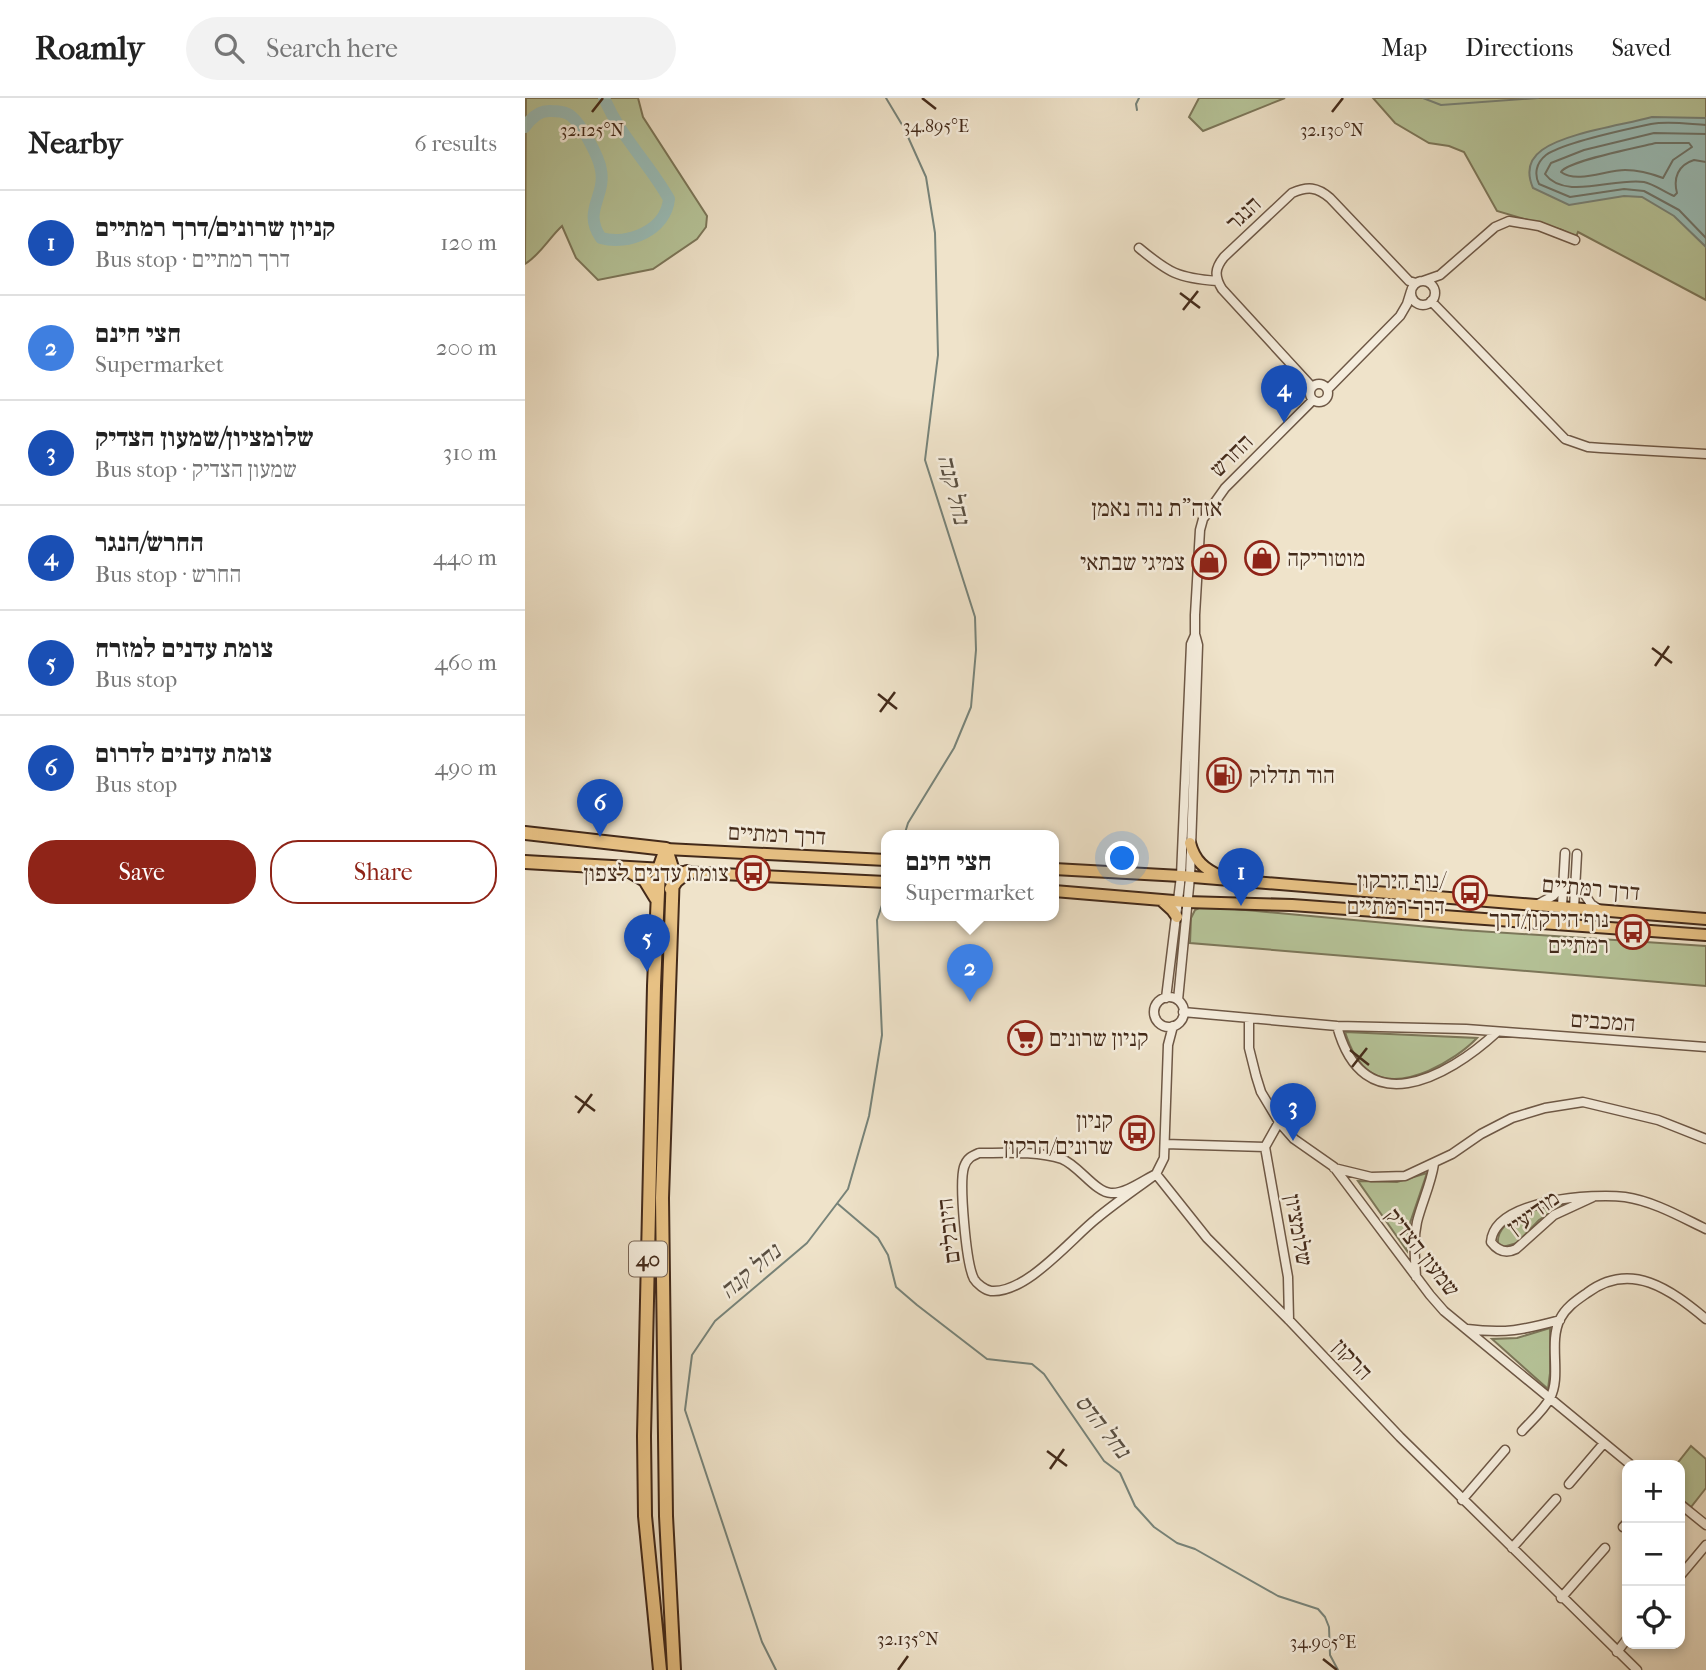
<!DOCTYPE html>
<meta charset="utf-8">
<style>
body{margin:0;font-family:"IM FELL French Canon","Frank Ruhl Libre",serif;background:#f2f2f2;color:#222}
.controls{position:absolute;right:21px;bottom:21px;display:grid;overflow:hidden;border-radius:14px;box-shadow:0 4px 10px #0003}
.controls button{width:63px;height:63px;display:grid;place-items:center;padding:0;border:0;border-bottom:2px solid #e0e0e0;background:#fff;color:#222;font:35px sans-serif}
.you{position:absolute;left:598px;top:761px;width:24px;height:24px;margin:-18px;border:5px solid #fff;border-radius:50%;background:#1a73e8;box-shadow:0 0 0 10px #1a73e833}
.badge{display:grid;place-items:center;width:46px;height:46px;border-radius:50%;background:#8f2418;color:#fff;font-size:23px;font-weight:700}
.pin{position:absolute;translate:-50% -58px;filter:drop-shadow(0 2px 4px #0008)}
.pin::after{content:'';position:absolute;top:37px;width:24px;height:21px;background:inherit;clip-path:polygon(0 0,100% 0,50% 100%)}
.popup{position:absolute;left:356px;top:732px;width:178px;height:91px;box-sizing:border-box;display:grid;place-content:center;border-radius:14px;background:#fff;filter:drop-shadow(0 2px 5px #0005);font-size:23px;white-space:nowrap;color:#767676}
.popup b{font-size:26px;color:#222}
.popup::after{content:'';position:absolute;left:50%;top:100%;margin-left:-14px;border:14px solid transparent;border-top-color:#fff}
.list{margin:0;padding:0;list-style:none}
h2{display:flex;justify-content:space-between;align-items:center;height:91px;margin:0;padding:0 28px;font-size:30px}
h2 small{font-size:23px;font-weight:400;color:#767676}
.list li{display:grid;grid-template-columns:46px 1fr auto;gap:21px;align-items:center;box-sizing:border-box;height:105px;padding:0 28px;border-top:2px solid #e0e0e0}
.list b{display:block;font-size:26px;white-space:nowrap}
.list p{margin:0;font-size:23px;white-space:nowrap;color:#767676}
.list em{font-size:23px;font-style:normal;color:#767676}
.actions{display:flex;gap:14px;padding:21px 28px}
.actions a{flex:1;padding:16px 0;border:2px solid #8f2418;border-radius:28px;text-align:center;font-size:24px;color:#8f2418}
.actions .main{background:#8f2418;color:#fff}
.icon{flex:none;width:38px;height:38px;fill:none;stroke:currentColor;stroke-width:2;stroke-linecap:round;stroke-linejoin:round}
.map{position:relative;flex:none;width:1181px;height:1572px;overflow:hidden}
header{display:flex;align-items:center;gap:42px;box-sizing:border-box;height:98px;padding:0 35px;background:#fff;border-bottom:2px solid #e0e0e0}
header strong{font-size:33px}
nav{display:flex;gap:38px;margin-inline-start:auto;font-size:24px}
.search{width:490px;height:63px;background:#f2f2f2;display:flex;align-items:center;gap:18px;box-sizing:border-box;padding:0 24px;border-radius:38px;color:#767676;font-size:26px}
main{display:flex}
aside{flex:1;background:#fff}
.map>svg:first-child{display:block}
</style>
<header>
<strong>Roamly</strong>
<div class="search"><svg class="icon" aria-label="search" viewBox="0 0 24 24"><circle cx="10" cy="10" r="6"/><path d="M15 15l6 6"/></svg>Search here</div>
<nav><a>Map</a><a>Directions</a><a>Saved</a></nav>
</header>
<main>
<aside>
<h2>Nearby<small>6 results</small></h2>
<ul class="list">
<li><span class="badge" style="background:#1a4fb4">1</span><div><b>קניון שרונים/דרך רמתיים</b><p>Bus stop · דרך רמתיים</p></div><em>120 m</em></li>
<li><span class="badge" style="background:#3f7fe0">2</span><div><b>חצי חינם</b><p>Supermarket</p></div><em>200 m</em></li>
<li><span class="badge" style="background:#1a4fb4">3</span><div><b>שלומציון/שמעון הצדיק</b><p>Bus stop · שמעון הצדיק</p></div><em>310 m</em></li>
<li><span class="badge" style="background:#1a4fb4">4</span><div><b>החרש/הנגר</b><p>Bus stop · החרש</p></div><em>440 m</em></li>
<li><span class="badge" style="background:#1a4fb4">5</span><div><b>צומת עדנים למזרח</b><p>Bus stop</p></div><em>460 m</em></li>
<li><span class="badge" style="background:#1a4fb4">6</span><div><b>צומת עדנים לדרום</b><p>Bus stop</p></div><em>490 m</em></li>
</ul>
<div class="actions"><a class="main">Save</a><a>Share</a></div>
</aside>
<div class="map">
<svg width="1181" height="1572" viewBox="0 0 1181 1572">
<rect width="100%" height="100%" fill="#efe3ca"/>
<filter id="stains"><feTurbulence type="fractalNoise" baseFrequency=".00286" numOctaves="4"/><feColorMatrix values="0 0 0 0 .2 0 0 0 0 .09 0 0 0 0 .02 0 0 0 .5 -.17"/></filter>
<radialGradient id="worn" r=".72"><stop offset=".6" stop-color="#630" stop-opacity="0"/><stop offset="1" stop-color="#630" stop-opacity=".3"/></radialGradient>
<path fill="#b6c499" stroke="#7c775a" stroke-width="2" d="M1,0h112l5,19 64,99 -1,11 -9,12 -44,30 -55,11 -22,-22 -14,-32c-13,12 -22,29 -37,38z
M674,0h86l-82,33 -14,-14z
M848,0h333v202l-128,-68 -2,5 -14,-7 -65,-19 -33,-59 -15,-6 -20,-3 -34,-20z
M678,808l259,24 244,16v40l-516,-43 1,-25 4,-8z
M820,934l132,6c-21,22 -74,54 -105,35 -15,-9 -22,-26 -27,-41z
M902,1075l-18,53 -2,25 -49,-70 39,1z
M1041,1105l-27,17 -22,23 -14,4 -5,-3c-3,-28 48,-38 68,-41z
M1025,1230v45l-2,16 -56,-50 25,-1z
M1166,1348l15,13v29l-15,19 -11,-9v-33h-4z"/>
<path fill="#9abeb9" stroke="#778379" stroke-width="2" d="M1127,19l54,1v129l-32,-31 -32,-19 -18,-1 -55,9 -36,-17c-6,-14 -5,-28 9,-38 23,-17 81,-25 110,-33z"/>
<g fill="none" stroke-linecap="round" stroke-linejoin="round">
<path stroke="#6e746a" stroke-width="2" d="M1181,27c-18,-1 -37,-4 -55,-1 -23,5 -87,18 -105,31 -10,8 -12,19 -7,29l31,13 54,-8 20,2 35,19 27,28
M1181,36l-52,-1 -70,17 -33,13 -6,11c20,27 70,3 99,8 10,2 20,10 30,14l3,-3c-4,-15 1,-28 17,-33l12,2
M1131,45h33l3,4 -19,13 -10,18c-13,-5 -24,-8 -38,-8 -19,0 -48,14 -64,2 6,-11 78,-25 95,-29z"/>
<path stroke="#778379" stroke-width="2" d="M361,0l18,30 22,49 9,56 3,122 -13,105 50,157 1,33 -5,57 -17,41 -46,75 -4,13
M898,0l18,7 97,-7
M612,12l-1,-6 3,-6
M313,1106l40,34 10,17 8,32 21,18 70,54 45,5 12,10 60,87 16,12 15,33 19,21 23,16 18,6 83,47 40,13 7,8 4,10 1,28 8,15
M251,1572l-14,-28 -77,-232 7,-55 23,-34 92,-78 41,-54 21,-73 13,-81 -5,-115 9,-27"/>
<path stroke="#9abeb9" stroke-width="12" d="M0,29c6,-9 14,-17 26,-16 4,0 13,1 17,3 12,6 31,43 33,56 5,27 -19,41 0,68 27,8 65,-8 68,-39 -20,-36 -48,-61 -65,-101"/>
<g stroke="#6e5846" stroke-width="11">
<path id="minor" d="M614,150c30,25 39,30 78,33
M898,183l17,-6 55,-48 14,-6 30,5 36,14
M886 195a12 12 0 1 1 24 0a12 12 0 1 1-24 0Z
M906,203l134,138 23,8 13,1 105,6
M785 295a9 9 0 1 1 18 0a9 9 0 1 1-18 0Z
M787,289l-90,-98c-8,-13 -7,-21 2,-32l68,-64c16,-7 25,-6 38,5l79,83 7,2
M803,291l72,-73 7,-12 4,-13
M1040,755l-3,53 6,19
M1052,785l14,21 9,6
M1013,806l15,-8 10,-11
M1043,827l6,-17 3,-54
M629 914a15 15 0 1 1 30 0a15 15 0 1 1-30 0Z
M641,900l15,-122 10,-232 4,-9
M653,902l12,-123 8,-232 -3,-11v-19l5,-85 3,-11 22,-31 88,-88
M658,914l154,14 129,3 240,18
M724,922v28l7,28 5,16 18,30 15,17 40,28 96,128 14,16 187,154
M648,928l-5,19 -4,113 -8,16 51,64 82,82 111,117 237,233
M812,928c26,97 109,53 160,6
M640,1046l100,3 14,-25
M740,1049l23,130 1,43
M454,1055c26,0 58,-2 83,6 16,6 34,34 49,34 14,1 33,-13 45,-19 -20,15 -41,29 -60,45 -25,20 -70,75 -105,72 -6,-1 -14,-7 -17,-12 -8,-15 -15,-96 -10,-112 3,-9 8,-11 15,-14z
M809,1070l37,9 34,-1 47,-22 29,-20 31,-16 33,-10 38,-6 75,18 48,19
M1068,1099l-39,18 -38,34c-10,5 -18,2 -25,-7 3,-43 104,-49 134,-45 28,4 56,20 81,32
M891,1179c-1,-19 -3,-37 1,-55 5,-20 14,-38 17,-58
M942,1231c38,5 56,1 93,-9
M997,1333c9,-10 22,-21 28,-33 12,-22 -2,-55 10,-79 6,-12 17,-19 27,-26 44,-33 84,-3 119,26
M1044,1386l35,-41
M937,1402l43,-50
M1155,1406l26,21
M1098,1429l4,-4
M987,1450l44,-49
M1155,1478l26,-31
M1036,1500l44,-50
M1092,1554l10,-13"/>
</g>
<g stroke="#432a1a" stroke-width="14">
<path id="major" d="M665,745c5,18 14,26 32,34
M141,751l220,11
M529,771l127,7 525,43
M154,774l207,10
M529,793l132,11 106,3 414,30
M636,802l11,10 5,7"/>
</g>
<g stroke="#432a1a" stroke-width="16">
<path id="highway" d="M0,735l141,16
M141,751l7,22 -11,327 4,318 8,154
M0,764l139,8
M103,772l17,10 11,18
M146,791l5,-8 11,-9
M135,1572l-15,-154 -1,-80 10,-450 5,-117 7,-20"/>
</g>
<use href="#minor" stroke="#f5eddd" stroke-width="8"/>
<use href="#major" stroke="#e8c285" stroke-width="10"/>
<use href="#highway" stroke="#e8c285" stroke-width="12"/>
</g>
<path fill="none" stroke="#432a1a" stroke-width="2.5" d="M397,0l14,11M67,14l11,-14M807,14l11,-14M655,195l20,15M658,212l15,-19M1127,550l20,15M1130,568l14,-20M353,596l19,15M355,614l15,-20M825,952l19,15M827,969l15,-19M50,998l20,15M53,1015l14,-19M522,1353l20,15M525,1371l14,-20M798,1561l14,11M373,1572l10,-14"/>
<defs>
<g id="shop-ring" transform="scale(1.75)"><circle r="9.5" fill="#f5eddd" stroke="#8f2418" stroke-width="1.5"/><path d="M-5-2.5h2.3a2.7 3.5 0 0 1 5.4 0H5L5.5 6h-11ZM-1.5-2.5h3a1.5 2.3 0 0 0-3 0Z" fill="#8f2418"/></g>
<g id="fuel-ring" transform="scale(1.75)"><circle r="9.5" fill="#f5eddd" stroke="#8f2418" stroke-width="1.5"/><path d="M-5.5-6h7V0h2V4h1.3V-2.5L3-4.5l.8-.8L6-3V5H2.5V1h-1V6h-7ZM-4.2-4.7v3.2H.2V-4.7Z" fill="#8f2418"/></g>
<g id="bus-ring" transform="scale(1.75)"><circle r="9.5" fill="#f5eddd" stroke="#8f2418" stroke-width="1.5"/><path d="M-5-6H5V4H4V6H2V4H-2V6H-4V4H-5ZM-3.5-4V0h7V-4ZM-3.5 1.2v1.5H-2V1.2ZM2 1.2v1.5H3.5V1.2Z" fill="#8f2418"/></g>
<g id="supermarket-ring" transform="scale(1.75)"><circle r="9.5" fill="#f5eddd" stroke="#8f2418" stroke-width="1.5"/><path d="M-6-5.5h2.5l.6 2H6L4.5 2H-2.5L-4.4-4H-6ZM-1.5 3.2a1.3 1.3 0 1 0 .1 0ZM3 3.2a1.3 1.3 0 1 0 .1 0Z" fill="#8f2418"/></g>
</defs>
<g fill-rule="evenodd">
<use href="#shop-ring" x="737" y="460"/>
<use href="#shop-ring" x="684" y="464"/>
<use href="#fuel-ring" x="699" y="677"/>
<use href="#bus-ring" x="228" y="775"/>
<use href="#bus-ring" x="945" y="795"/>
<use href="#bus-ring" x="1108" y="834"/>
<use href="#supermarket-ring" x="500" y="940"/>
<use href="#bus-ring" x="612" y="1035"/>
</g>
<g text-anchor="middle" stroke-width="5" stroke-linejoin="round" paint-order="stroke">
<rect fill="#f5eddd" stroke="#786454" stroke-width="2" x="104" y="1143.5" width="38" height="35" rx="5"/>
<g font-size="21" font-weight="bold" fill="#432a1a">
<text x="123" y="1168">40</text>
</g>
<g font-size="23" fill="#432a1a" stroke="#f5eddd">
<text transform="translate(718 115) rotate(-43)" y="8">הנגר</text>
<text transform="translate(706 357) rotate(-45)" y="8">החרש</text>
<text transform="translate(252 736) rotate(3)" y="8">דרך רמתיים</text>
<text transform="translate(1066 790) rotate(5)" y="8">דרך רמתיים</text>
<text transform="translate(1078 923) rotate(4)" y="8">המכבים</text>
<text transform="translate(1008 1114) rotate(-36)" y="8">מודיעין</text>
<text transform="translate(774 1132) rotate(80)" y="8">שלומציון</text>
<text transform="translate(423 1133) rotate(-97)" y="8">היובלים</text>
<text transform="translate(898 1154) rotate(52)" y="8">שמעון הצדיק</text>
<text transform="translate(828 1261) rotate(47)" y="8">הרקון</text>
</g>
<g font-size="23" fill="#432a1a" stroke="#f5eddd" text-anchor="end">
<text x="762" y="468" text-anchor="start">מוטוריקה</text>
<text x="660" y="472">צמיגי שבתאי</text>
<text x="724" y="685" text-anchor="start">הוד תדלוק</text>
<text x="204" y="783">צומת עדנים לצפון</text>
<text x="920" y="790">נוף הירקון/<tspan x="920" dy="26">דרך רמתיים</tspan></text>
<text x="1084" y="829">נוף הירקון/דרך<tspan x="1084" dy="26">רמתיים</tspan></text>
<text x="524" y="948" text-anchor="start">קניון שרונים</text>
<text x="588" y="1030">קניון<tspan x="588" dy="26">שרונים/הרקון</tspan></text>
</g>
<g font-size="24" font-style="italic" fill="#594f42" stroke="#f5eddd">
<text transform="translate(429 391) rotate(76)" y="8">נחל קנה</text>
<text transform="translate(225 1173) rotate(-40)" y="8">נחל קנה</text>
<text transform="translate(578 1328) rotate(52)" y="8">נחל הדס</text>
</g>
<g font-size="24" fill="#432a1a" stroke="#f5eddd">
<text x="632" y="418">אזה"ת נוה נאמן</text>
</g>
</g>
<g font-size="18" text-anchor="middle" fill="#432a1a" stroke="#f5eddd" stroke-width="5" stroke-linejoin="round" paint-order="stroke">
<text x="411" y="34">34.895°E</text>
<text x="67" y="38">32.125°N</text>
<text x="807" y="38">32.130°N</text>
<text x="383" y="1547">32.135°N</text>
<text x="798" y="1550">34.905°E</text>
</g>
<rect width="100%" height="100%" filter="url(#stains)"/>
<rect width="100%" height="100%" fill="url(#worn)"/>
</svg>
<div class="controls">
<button>+</button>
<button>−</button>
<button><svg class="icon" aria-label="locate" viewBox="0 0 24 24"><circle cx="12" cy="12" r="6"/><path d="M12 2v4M12 18v4M2 12h4M18 12h4"/></svg></button>
</div>
<div class="you"></div>
<div class="pin badge" style="left:716px;top:808px;background:#1a4fb4">1</div>
<div class="pin badge" style="left:445px;top:904px;background:#3f7fe0">2</div>
<div class="popup"><b>חצי חינם</b>Supermarket</div>
<div class="pin badge" style="left:768px;top:1043px;background:#1a4fb4">3</div>
<div class="pin badge" style="left:759px;top:325px;background:#1a4fb4">4</div>
<div class="pin badge" style="left:122px;top:874px;background:#1a4fb4">5</div>
<div class="pin badge" style="left:75px;top:739px;background:#1a4fb4">6</div>
</div>
</main>
